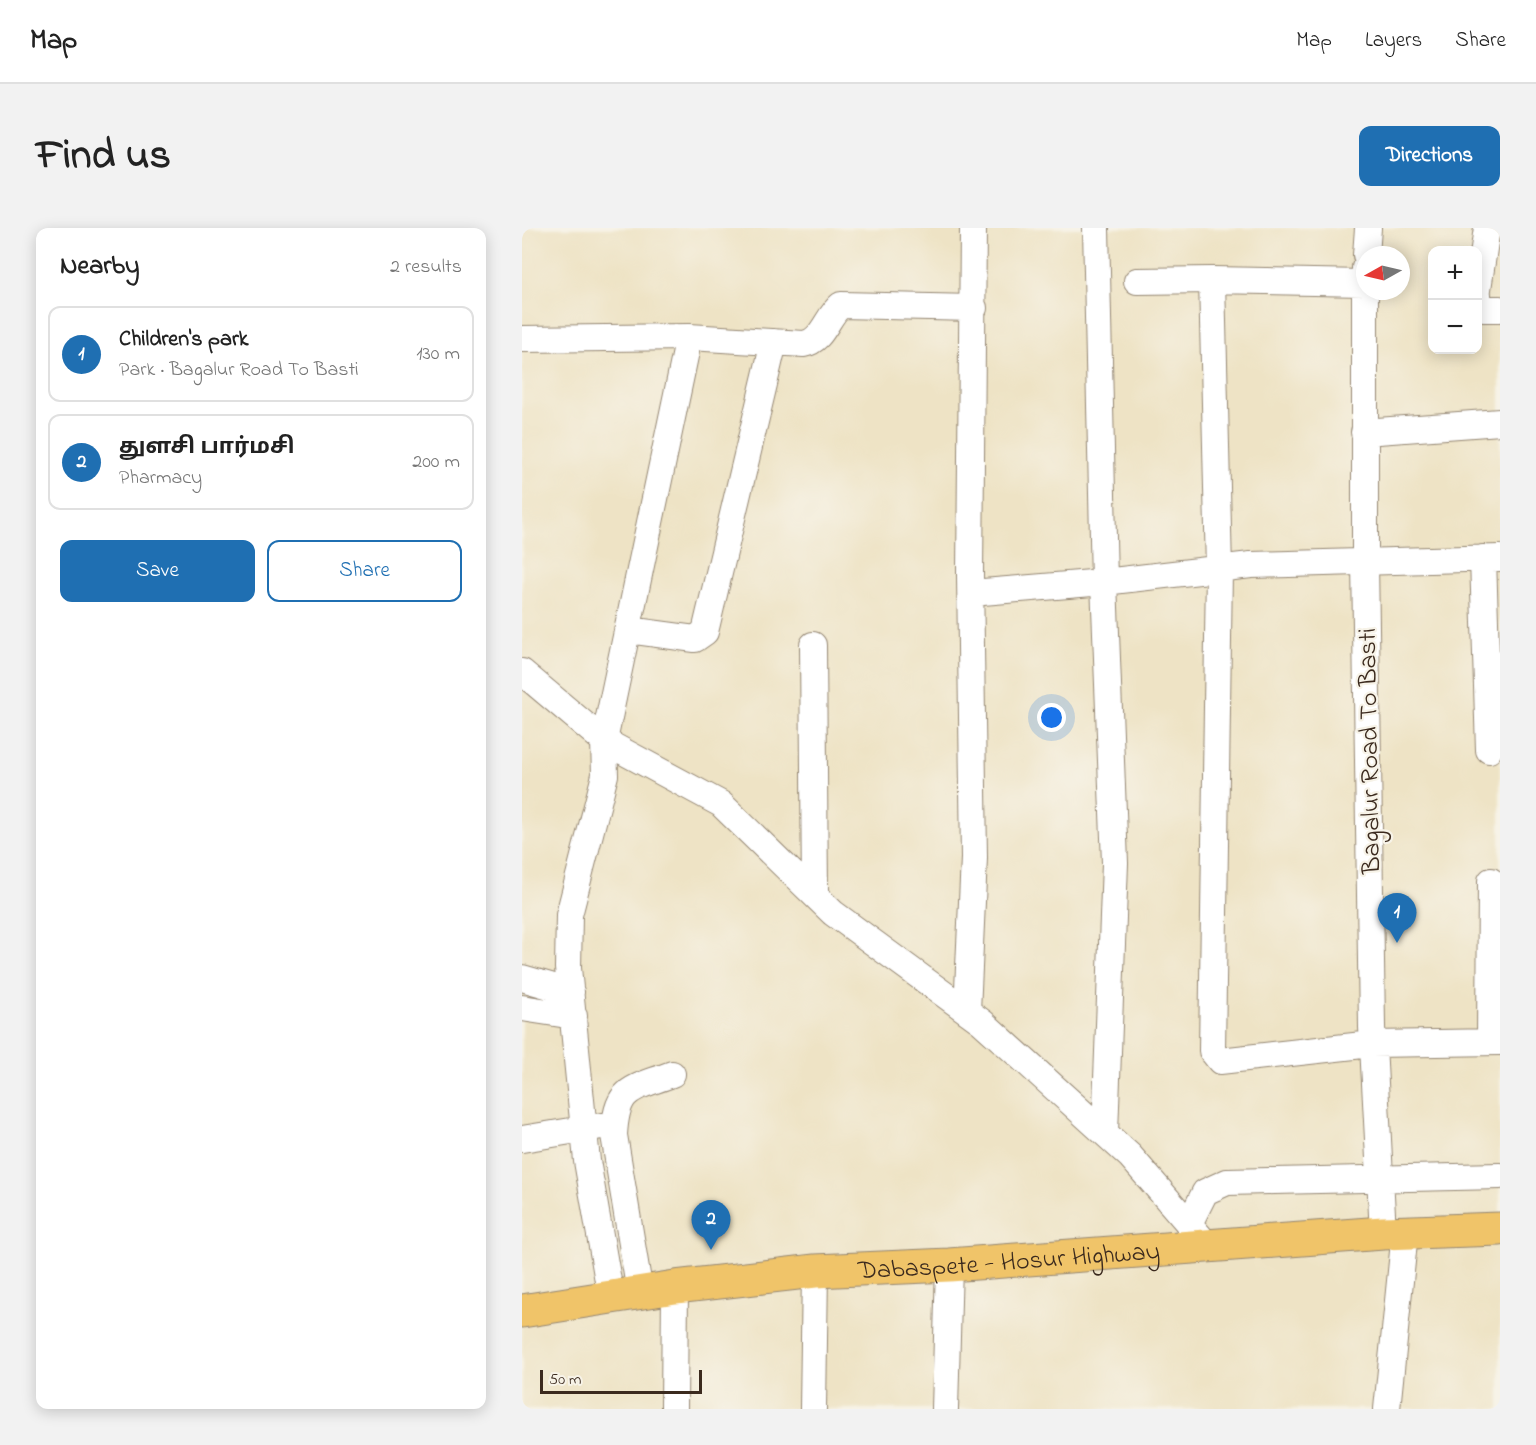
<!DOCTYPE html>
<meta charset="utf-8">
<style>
body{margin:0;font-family:"Indie Flower","Noto Sans Tamil",sans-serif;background:#f2f2f2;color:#222}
.controls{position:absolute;right:18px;top:18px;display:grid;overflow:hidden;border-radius:12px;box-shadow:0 3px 15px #0003}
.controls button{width:54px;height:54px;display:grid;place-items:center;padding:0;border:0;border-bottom:2px solid #e0e0e0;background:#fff;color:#222;font:30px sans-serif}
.compass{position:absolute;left:834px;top:18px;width:54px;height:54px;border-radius:50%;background:#fff;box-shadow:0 3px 15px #0003;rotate:262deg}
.scale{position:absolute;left:18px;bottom:15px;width:162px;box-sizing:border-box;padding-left:6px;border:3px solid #3b2a1e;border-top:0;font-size:16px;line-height:21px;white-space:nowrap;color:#3b2a1e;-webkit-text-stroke:4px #f7f3e8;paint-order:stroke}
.you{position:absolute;left:530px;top:490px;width:21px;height:21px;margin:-15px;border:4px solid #fff;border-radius:50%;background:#1a73e8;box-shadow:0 0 0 9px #1a73e833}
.badge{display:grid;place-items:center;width:39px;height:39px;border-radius:50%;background:#1f6fb2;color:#fff;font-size:20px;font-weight:700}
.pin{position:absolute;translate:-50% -50px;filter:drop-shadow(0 2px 3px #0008)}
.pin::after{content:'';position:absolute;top:32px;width:21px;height:18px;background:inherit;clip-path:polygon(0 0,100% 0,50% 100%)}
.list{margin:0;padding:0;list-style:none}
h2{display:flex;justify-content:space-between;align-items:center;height:78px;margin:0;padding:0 24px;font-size:26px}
h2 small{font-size:20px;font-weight:400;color:#767676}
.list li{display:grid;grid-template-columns:39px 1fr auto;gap:18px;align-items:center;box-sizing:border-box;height:96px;margin:0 12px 12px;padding:0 12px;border:2px solid #e0e0e0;border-radius:12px}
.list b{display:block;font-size:22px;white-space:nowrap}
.list p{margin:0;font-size:20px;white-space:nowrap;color:#767676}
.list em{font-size:20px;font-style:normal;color:#767676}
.actions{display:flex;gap:12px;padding:18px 24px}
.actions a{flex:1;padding:14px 0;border:2px solid #1f6fb2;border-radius:12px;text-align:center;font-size:21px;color:#1f6fb2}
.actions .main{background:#1f6fb2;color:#fff}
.map{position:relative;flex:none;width:978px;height:1181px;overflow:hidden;border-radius:12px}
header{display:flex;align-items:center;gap:36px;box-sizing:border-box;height:84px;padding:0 30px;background:#fff;border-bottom:2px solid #e0e0e0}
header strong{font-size:28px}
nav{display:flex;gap:33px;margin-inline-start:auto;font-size:21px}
.intro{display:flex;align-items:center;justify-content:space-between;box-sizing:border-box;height:144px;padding:0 36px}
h1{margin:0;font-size:42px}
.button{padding:15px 27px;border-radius:12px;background:#1f6fb2;color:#fff;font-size:21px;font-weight:700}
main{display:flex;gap:36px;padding:0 36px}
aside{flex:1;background:#fff;border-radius:12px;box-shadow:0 3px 15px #0003}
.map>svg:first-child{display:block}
</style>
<header>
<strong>Map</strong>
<nav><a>Map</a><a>Layers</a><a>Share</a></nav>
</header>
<div class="intro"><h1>Find us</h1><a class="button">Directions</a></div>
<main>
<aside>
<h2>Nearby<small>2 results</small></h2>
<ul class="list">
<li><span class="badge">1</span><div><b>Children's park</b><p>Park · Bagalur Road To Basti</p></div><em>130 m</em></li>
<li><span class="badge">2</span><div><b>துளசி பார்மசி</b><p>Pharmacy</p></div><em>200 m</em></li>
</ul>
<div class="actions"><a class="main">Save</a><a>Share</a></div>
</aside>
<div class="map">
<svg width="978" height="1181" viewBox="0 0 978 1181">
<rect width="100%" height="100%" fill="#f7f3e8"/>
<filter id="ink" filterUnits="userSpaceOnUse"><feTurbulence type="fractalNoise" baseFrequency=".0167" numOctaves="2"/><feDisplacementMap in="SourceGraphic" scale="12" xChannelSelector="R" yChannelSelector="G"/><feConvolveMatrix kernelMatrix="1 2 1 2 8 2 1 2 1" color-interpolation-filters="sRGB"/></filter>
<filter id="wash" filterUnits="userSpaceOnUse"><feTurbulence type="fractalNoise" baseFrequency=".008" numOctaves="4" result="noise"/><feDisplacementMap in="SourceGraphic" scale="24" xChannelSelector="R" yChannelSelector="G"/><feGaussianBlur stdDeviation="1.35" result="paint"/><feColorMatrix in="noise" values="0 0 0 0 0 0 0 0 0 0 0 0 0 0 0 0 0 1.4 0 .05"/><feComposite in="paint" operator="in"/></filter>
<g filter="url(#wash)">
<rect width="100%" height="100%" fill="#eee3c5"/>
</g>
<g filter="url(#ink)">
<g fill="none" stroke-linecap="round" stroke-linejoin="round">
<g stroke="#948672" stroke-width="28">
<path id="street" d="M574,0l8,354 147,-17 249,-7
M844,27l2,-27
M843,40v294l7,465 11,206
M615,53l75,-1
M842,55l-152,-3 7,290 -7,481 8,10 152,-17 128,-2
M956,61l9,-61
M956,66v7l6,8h16
M167,109l115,7c19,-3 23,-28 37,-39l133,3
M0,111l167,-2 -85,404 1,34 -36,140 -1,53 19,193 24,137
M842,204l136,-10
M961,330l6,192
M449,365l133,-11 11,281 -10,270
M106,402l67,9 10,-7 69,-290
M291,417l2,250
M0,444l82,69 117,63 112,109 149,109 148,134 78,90
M0,750l49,14
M0,780l52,8
M445,783l7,-153 -4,-283 3,-347
M968,814l1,-161
M0,911l80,-13
M667,996l16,-32 22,-10 273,-6
M118,1065l-26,-158c3,-49 17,-45 58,-61
M152,1181l1,-122
M291,1181l2,-138
M423,1181l4,-144
M865,1181l18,-177"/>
</g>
<g stroke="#948672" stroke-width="35">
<g id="highway">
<path id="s1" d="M0,1083l153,-24 140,-16 134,-6 434,-32 117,-4"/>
</g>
</g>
<use href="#street" stroke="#fff" stroke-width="26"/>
<use href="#highway" stroke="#f0c469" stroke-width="33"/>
</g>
</g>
<g text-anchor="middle" stroke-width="4.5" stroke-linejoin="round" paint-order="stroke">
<g font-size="26" fill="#3b2a1e" stroke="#f7f3e8">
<text transform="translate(846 523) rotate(-91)" y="9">Bagalur Road To Basti</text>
<text dy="9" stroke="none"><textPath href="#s1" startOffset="490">Dabaspete - Hosur Highway</textPath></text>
</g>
</g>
</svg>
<div class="controls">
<button>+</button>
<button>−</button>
</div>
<svg class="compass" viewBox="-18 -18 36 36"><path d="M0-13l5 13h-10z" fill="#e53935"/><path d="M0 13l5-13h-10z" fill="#767676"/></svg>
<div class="scale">50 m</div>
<div class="you"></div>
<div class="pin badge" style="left:875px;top:715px">1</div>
<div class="pin badge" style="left:189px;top:1022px">2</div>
</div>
</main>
